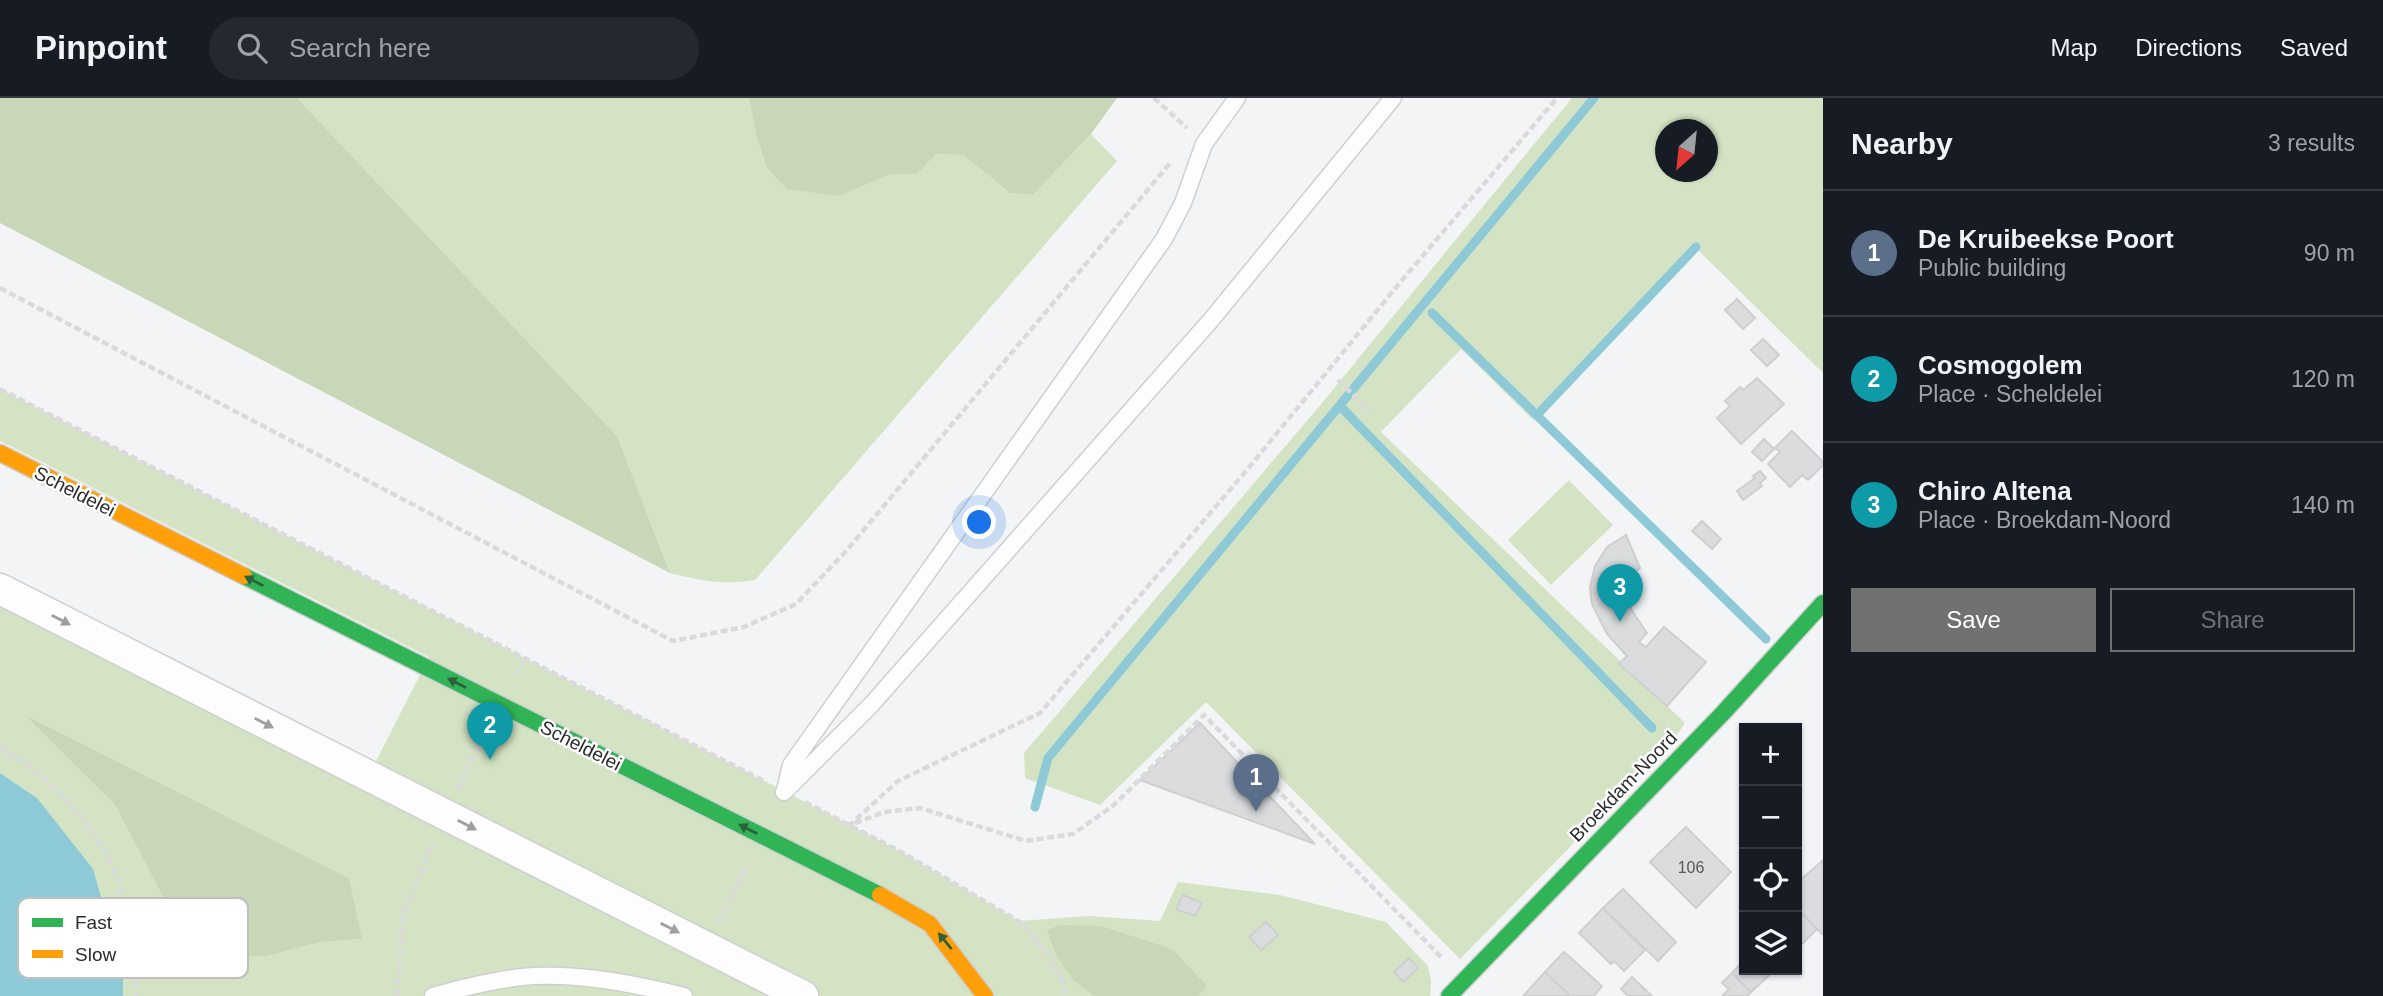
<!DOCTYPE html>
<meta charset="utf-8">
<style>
body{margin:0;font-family:Arial,sans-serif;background:#242831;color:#f1f3f6}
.controls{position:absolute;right:21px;bottom:21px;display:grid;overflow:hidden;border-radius:0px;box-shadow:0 2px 5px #0004}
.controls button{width:63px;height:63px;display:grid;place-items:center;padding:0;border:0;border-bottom:2px solid #363941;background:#171b24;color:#f1f3f6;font:35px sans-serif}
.compass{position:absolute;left:1655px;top:21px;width:63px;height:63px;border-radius:50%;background:#171b24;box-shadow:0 2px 5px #0004;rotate:207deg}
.you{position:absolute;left:980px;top:425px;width:24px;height:24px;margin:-18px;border:5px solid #fff;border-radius:50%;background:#1a73e8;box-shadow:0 0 0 10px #1a73e833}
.badge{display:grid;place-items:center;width:46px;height:46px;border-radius:50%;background:#707171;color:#fff;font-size:23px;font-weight:700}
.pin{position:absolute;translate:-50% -58px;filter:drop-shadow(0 2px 4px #0008)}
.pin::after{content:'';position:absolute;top:37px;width:24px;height:21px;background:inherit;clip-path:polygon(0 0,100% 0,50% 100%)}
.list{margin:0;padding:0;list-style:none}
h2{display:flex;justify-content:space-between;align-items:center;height:91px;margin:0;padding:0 28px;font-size:30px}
h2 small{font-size:23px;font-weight:400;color:#9ea1a6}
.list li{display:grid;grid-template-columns:46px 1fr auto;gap:21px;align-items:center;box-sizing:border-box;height:126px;padding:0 28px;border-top:2px solid #363941}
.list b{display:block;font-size:26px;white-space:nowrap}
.list p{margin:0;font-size:23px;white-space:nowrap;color:#9ea1a6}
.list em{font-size:23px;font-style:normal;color:#9ea1a6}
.actions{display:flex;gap:14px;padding:21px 28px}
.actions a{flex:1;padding:16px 0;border:2px solid #707171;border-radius:0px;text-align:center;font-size:24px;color:#707171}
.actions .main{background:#707171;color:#fff}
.icon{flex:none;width:38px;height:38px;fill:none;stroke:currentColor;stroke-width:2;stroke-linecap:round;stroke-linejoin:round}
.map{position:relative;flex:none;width:1823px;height:898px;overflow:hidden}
header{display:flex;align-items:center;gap:42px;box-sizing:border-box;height:98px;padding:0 35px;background:#171b24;border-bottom:2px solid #363941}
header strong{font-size:33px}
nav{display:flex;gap:38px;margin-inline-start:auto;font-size:24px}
.search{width:490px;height:63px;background:#242831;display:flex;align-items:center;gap:18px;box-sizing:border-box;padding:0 24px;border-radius:38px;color:#9ea1a6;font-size:26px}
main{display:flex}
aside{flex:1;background:#171b24}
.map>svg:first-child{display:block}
</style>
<header>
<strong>Pinpoint</strong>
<div class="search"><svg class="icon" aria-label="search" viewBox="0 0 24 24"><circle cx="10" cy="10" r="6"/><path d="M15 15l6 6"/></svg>Search here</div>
<nav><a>Map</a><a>Directions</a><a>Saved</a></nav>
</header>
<main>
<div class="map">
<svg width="1823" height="898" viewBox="0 0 1823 898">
<rect width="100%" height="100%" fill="#f3f4f6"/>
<path fill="#d4e3c4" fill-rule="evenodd" d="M297,0h452l7,37 10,33 71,28 55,-22h25l18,-20 28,1 47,38 23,2 58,-61 26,27 -362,419c-31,5 -55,1 -85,-7l-53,-137z
M1572,0h251v275l-128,-126 -162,173 -72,-71 -80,83 304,291 -15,22 -210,214 -254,-257 -106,103 -75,-27 -1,-25 293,-344zM1666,32h42v42h-42z
M0,291l850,436 53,28 116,68 70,-5 71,5 18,-39 102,13 106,27 42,44 3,15 -1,15h-1307v-23l-86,-175 -37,-25v-170l363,184 66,-130 -429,-216zM27,618l322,162 12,61 -40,3 -54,14h-83l-18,-53 -51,-98z
M1569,382l44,45 -62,60 -43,-45z"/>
<path fill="#c8d7b7" d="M0,0h297l320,338 53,137 -670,-350z
M749,0h368l-26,36 -58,61 -23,-2 -47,-38 -27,-1 -19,20h-25l-54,22 -51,-7 -21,-22 -10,-32z
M25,617l324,163 13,61 -41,3 -54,14h-83l-18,-53 -51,-98z
M1060,827l41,1 71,23 35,37 -9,10h-104l-22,-17 -17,-26 -8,-23z"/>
<path fill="#8dc9d7" d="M0,675l37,25 56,71 30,104v23h-123z"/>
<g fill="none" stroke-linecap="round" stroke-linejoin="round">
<path stroke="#8dc9d7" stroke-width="9" d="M1432,215l334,326
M1340,308l312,322
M1537,317l159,-168
M1035,709l13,-49 546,-660"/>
</g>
<path fill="#dbdcdd" stroke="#cecfd0" stroke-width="2" d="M1737,201l18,19 -12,11 -18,-19z
M1763,241l16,16 -12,11 -16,-16z
M1757,280l27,26 -43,40 -24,-26 13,-12 -5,-5 15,-14 3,3z
M1792,333l31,31v3l-15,15 -6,-5 -12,12 -22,-23 12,-12 -5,-4z
M1764,341l10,10 -12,12 -10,-9z
M1760,373l6,7 -6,5 2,3 -19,14 -6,-9 18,-13 -2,-2z
M1702,423l19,18 -9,10 -20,-18z
M1626,437l14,33 -11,9 -3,15 6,19 15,22 -8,9 7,5 18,-20 42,35 -39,44 -48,-42 8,-8 -20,-22 -15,-30 -2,-16 5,-22 12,-19z
M1200,625l115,121 -175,-64z
M1686,729l45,45 -35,36 -46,-46z
M1823,762v73l-1,1 -25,-26v-25z
M1623,791l53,53 -18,19 -55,-53z
M1183,797l19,8 -7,13 -19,-7z
M1603,810l42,42 -21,21 -10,-10 -3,3 -32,-31z
M1797,810l20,21 -20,20z
M1266,824l12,13 -17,15 -12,-13z
M1564,854l38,34 -8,10h-24l-25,-24z
M1409,860l9,10 -15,14 -9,-10z
M1744,862v10h31l-24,22 -19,-19z
M1545,874l25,24h-47z
M1732,875l19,19 -4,4h-25l7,-7 -7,-6z
M1632,879l20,19h-24l-7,-7z"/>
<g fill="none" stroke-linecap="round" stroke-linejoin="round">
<g stroke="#cecfd1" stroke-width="19">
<path id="lane" d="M785,692l6,-25 373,-526 19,-36 21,-59 33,-46
M784,694l87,-87 340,-385 182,-222
M433,898c32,-9 67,-18 101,-20 50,-2 101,8 150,20"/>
</g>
<g stroke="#cecfd1" stroke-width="33">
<path id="street" d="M0,491l803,407"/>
</g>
<g stroke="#cecfd1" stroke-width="19">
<path id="fast" d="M244,478l636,319
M1449,898l274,-283 100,-110"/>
</g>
<g stroke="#cecfd1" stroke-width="19">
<path id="slow" d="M0,355l244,123
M880,797l50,29 55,72"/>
</g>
<path stroke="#dadadc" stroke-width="4.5" stroke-dasharray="7 3.5" stroke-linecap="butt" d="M1154,0l33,30
M0,190l673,353 71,-14 52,-23 51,-54 324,-388
M1338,282l33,32
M0,291l766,393
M516,577l9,-17
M0,648c58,38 106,85 124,155 8,30 10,64 13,95
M458,692l27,-55
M805,704l98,51 117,69 24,28 17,28 5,18
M719,824l29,-58
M1441,859l-237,-242 -90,90 -41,29 -47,7 -106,-33 -36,4 -34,13 48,-44 142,-68 206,-242 152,-186 159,-187
M397,898l6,-81 30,-73"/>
<use href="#lane" stroke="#fdfdfe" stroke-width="16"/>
<use href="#street" stroke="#fdfdfe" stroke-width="30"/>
<use href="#fast" stroke="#30b455" stroke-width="16"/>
<use href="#slow" stroke="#ff9f0a" stroke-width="16"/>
</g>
<defs><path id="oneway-solid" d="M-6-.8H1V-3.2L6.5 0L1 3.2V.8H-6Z" transform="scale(1.75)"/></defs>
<g fill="#2c613b">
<use href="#oneway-solid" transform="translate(254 483) rotate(-153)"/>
<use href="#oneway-solid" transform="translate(457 585) rotate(-153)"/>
<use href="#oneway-solid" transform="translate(748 731) rotate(-153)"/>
<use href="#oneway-solid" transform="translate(945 843) rotate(-129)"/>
</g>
<g fill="#9e9e9f">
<use href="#oneway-solid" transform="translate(61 522) rotate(27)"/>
<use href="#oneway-solid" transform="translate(264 625) rotate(27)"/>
<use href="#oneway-solid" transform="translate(467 727) rotate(27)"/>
<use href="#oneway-solid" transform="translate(670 830) rotate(27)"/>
</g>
<g text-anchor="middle" stroke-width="5" stroke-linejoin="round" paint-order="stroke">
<g font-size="16" fill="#565858">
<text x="1691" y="775">106</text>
</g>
<g font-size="19" fill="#292a2a" stroke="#fff">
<text transform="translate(75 393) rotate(27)" y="7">Scheldelei</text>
<text transform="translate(581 647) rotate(27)" y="7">Scheldelei</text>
<text transform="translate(1623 688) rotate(-46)" y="7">Broekdam-Noord</text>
</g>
</g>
<rect x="18" y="800" width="230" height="80" rx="10" fill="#fff" stroke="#bfbfbf" stroke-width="2"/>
<rect x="32" y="820" width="31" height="9" fill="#30b455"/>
<rect x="32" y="852" width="31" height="8" fill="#ff9f0a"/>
<g font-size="19" fill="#292a2a">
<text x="75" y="831">Fast</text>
<text x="75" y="863">Slow</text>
</g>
</svg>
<div class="controls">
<button>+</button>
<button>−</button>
<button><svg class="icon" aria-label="locate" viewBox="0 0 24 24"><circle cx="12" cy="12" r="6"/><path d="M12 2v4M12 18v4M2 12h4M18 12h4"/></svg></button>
<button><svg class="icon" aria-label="layers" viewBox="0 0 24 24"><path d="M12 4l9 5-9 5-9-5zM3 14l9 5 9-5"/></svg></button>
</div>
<svg class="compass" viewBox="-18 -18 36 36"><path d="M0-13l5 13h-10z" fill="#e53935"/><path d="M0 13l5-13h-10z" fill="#9ea1a6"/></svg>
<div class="you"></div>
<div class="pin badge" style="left:1256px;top:714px;background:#5c6f8a">1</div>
<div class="pin badge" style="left:490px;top:662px;background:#0f9aa8">2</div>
<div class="pin badge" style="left:1620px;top:524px;background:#0f9aa8">3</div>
</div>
<aside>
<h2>Nearby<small>3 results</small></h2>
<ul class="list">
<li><span class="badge" style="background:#5c6f8a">1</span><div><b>De Kruibeekse Poort</b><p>Public building</p></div><em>90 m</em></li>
<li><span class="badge" style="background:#0f9aa8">2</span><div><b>Cosmogolem</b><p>Place · Scheldelei</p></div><em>120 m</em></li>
<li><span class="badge" style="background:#0f9aa8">3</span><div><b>Chiro Altena</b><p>Place · Broekdam-Noord</p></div><em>140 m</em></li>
</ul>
<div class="actions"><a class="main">Save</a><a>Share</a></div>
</aside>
</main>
